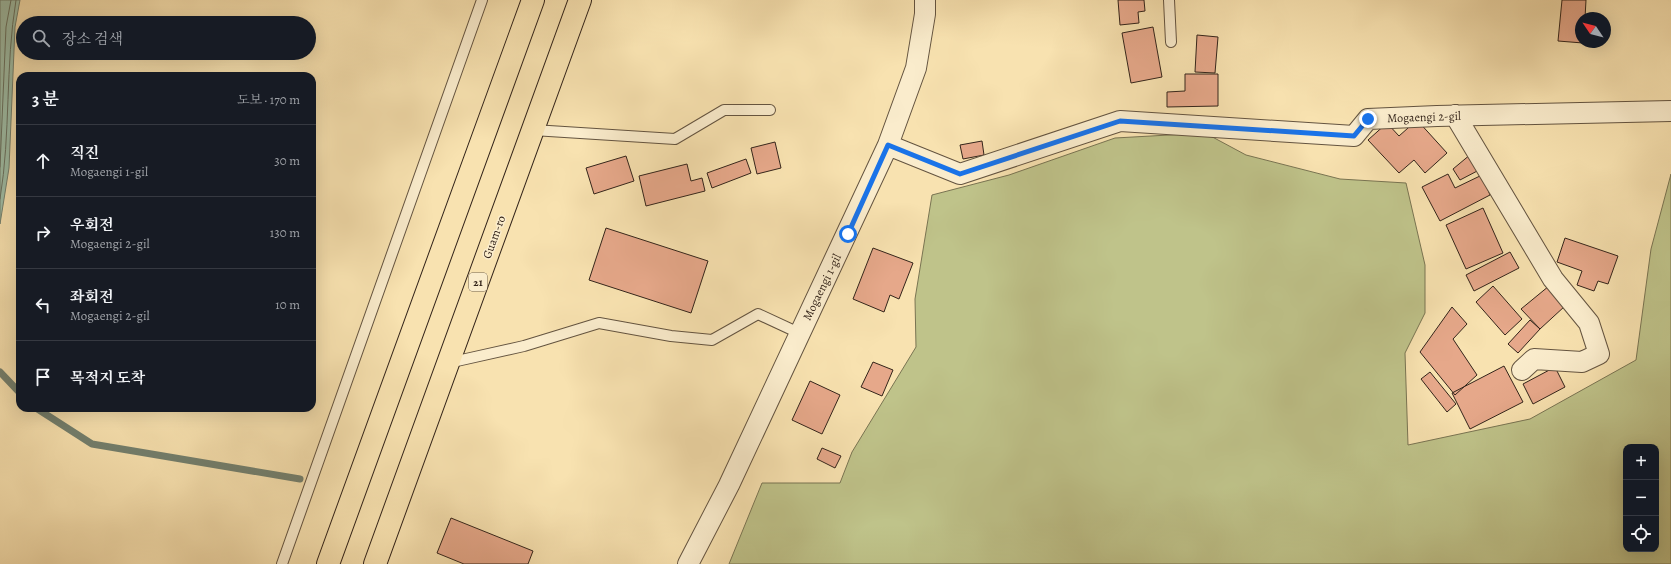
<!DOCTYPE html>
<html lang="ko">
<meta charset="utf-8">
<style>
body{margin:0;font-family:Alegreya,"Noto Serif KR",serif;background:#242831;color:#f1f3f6}
.controls{position:absolute;right:12px;bottom:12px;display:grid;overflow:hidden;border-radius:8px;box-shadow:0 4px 16px #0002}
.controls button{width:36px;height:36px;display:grid;place-items:center;padding:0;border:0;border-bottom:1px solid #363941;background:#171b24;color:#f1f3f6;font:20px sans-serif}
.compass{position:absolute;left:1575px;top:12px;width:36px;height:36px;border-radius:50%;background:#171b24;box-shadow:0 4px 16px #0002;rotate:305deg}
.stop{position:absolute;width:12px;height:12px;margin:-9px;border:3px solid #1a73e8;border-radius:50%;background:#fff}
.stop.end{background:#1a73e8;border-color:#fff;box-shadow:0 1px 4px #0008}
.list{margin:0;padding:0;list-style:none}
h2{display:flex;justify-content:space-between;align-items:center;height:52px;margin:0;padding:0 16px;font-size:17px}
h2 small{font-size:13px;font-weight:400;color:#9ea1a6}
.list li{display:grid;grid-template-columns:26px 1fr auto;gap:12px;align-items:center;box-sizing:border-box;height:72px;padding:0 16px;border-top:1px solid #363941}
.list b{display:block;font-size:15px;white-space:nowrap}
.list p{margin:0;font-size:13px;white-space:nowrap;color:#9ea1a6}
.list em{font-size:13px;font-style:normal;color:#9ea1a6}
.icon{flex:none;width:22px;height:22px;fill:none;stroke:currentColor;stroke-width:2;stroke-linecap:round;stroke-linejoin:round}
.map{position:relative;flex:none;width:1671px;height:564px;overflow:hidden}
.search{position:absolute;background:#171b24;box-shadow:0 4px 16px #0002;left:16px;top:16px;width:300px;height:44px;display:flex;align-items:center;gap:10px;box-sizing:border-box;padding:0 14px;border-radius:22px;color:#9ea1a6;font-size:15px}
.panel{position:absolute;background:#171b24;box-shadow:0 4px 16px #0002;left:16px;top:72px;width:300px;height:340px;border-radius:12px}
.map>svg:first-child{display:block}
</style>
<div class="map">
<svg width="1671" height="564" viewBox="0 0 1671 564">
<rect width="100%" height="100%" fill="#f8e2b0"/>
<filter id="stains"><feTurbulence type="fractalNoise" baseFrequency=".005" numOctaves="4"/><feColorMatrix values="0 0 0 0 .2 0 0 0 0 .09 0 0 0 0 .02 0 0 0 .5 -.17"/></filter>
<radialGradient id="worn" r=".72"><stop offset=".6" stop-color="#630" stop-opacity="0"/><stop offset="1" stop-color="#630" stop-opacity=".3"/></radialGradient>
<path fill="#bfc38a" stroke="#797452" fill-rule="evenodd" d="M1205,133l41,22 94,24 66,4 19,82v48l-20,40 3,92 122,-26 106,-59 15,-111 20,-75v390h-942l33,-81h78l12,-31 64,-105 -1,-48 17,-104 77,-20 106,-37zM1626,447h30v102h-30z"/>
<path fill="#9ebea8" stroke="#73806f" d="M0,0h20l-5,27 -6,141 -9,56z"/>
<g fill="none" stroke-linecap="round" stroke-linejoin="round">
<path stroke="#687161" stroke-width="1" d="M0,167l6,-140 5,-27
M0,199c11,-66 5,-133 16,-199"/>
<path stroke="#73806f" stroke-width="7" d="M0,372l20,21
M36,408l56,36 208,35"/>
</g>
<path fill="#e6a88a" stroke="#33241a" d="M1118,0h26l1,11 -7,1 1,11 -19,2z
M1562,0h24l-1,18h-4v24l2,1 -25,-2z
M1153,27l9,50 -31,6 -9,-50z
M1197,35l21,2 -3,36 -20,-1z
M1185,74h33v32l-51,1v-15l18,-1z
M1417,120l30,33 -22,20 -11,-13 -15,13 -31,-33 19,-17 12,13z
M982,141l2,14 -21,4 -3,-14z
M775,142l6,26 -24,6 -6,-26z
M1471,154l10,15 -21,11 -7,-11z
M626,156l8,25 -40,13 -8,-26z
M746,159l5,14 -39,15 -5,-15z
M687,164l4,17 11,-3 3,13 -59,15 -7,-30z
M1448,174l7,14 27,-13 8,20 -50,26 -18,-34z
M1483,208l20,45 -37,16 -20,-44z
M606,228l102,33 -17,52 -102,-33z
M1565,238l53,18 -10,28 -10,-3 -4,10 -17,-6 5,-14 -25,-9z
M873,248l40,15 -14,36 -9,-4 -6,17 -31,-13z
M1510,252l9,16 -45,23 -8,-16z
M1493,286l29,33 -17,16 -29,-33z
M1549,286l16,20 -25,23 -19,-20z
M1452,307l15,17 -14,15 24,36 -22,20 -35,-43z
M1530,320l10,9 -22,24 -10,-9z
M873,362l20,8 -11,26 -21,-9z
M1504,366l19,36 -53,27 -18,-36z
M1555,367l10,20 -32,17 -10,-20z
M1430,372l26,32 -9,8 -26,-33z
M810,381l30,14 -18,39 -30,-14z
M822,448l19,8 -6,12 -18,-9z
M451,518l82,33 -5,13h-64l-27,-11z"/>
<g fill="none" stroke-linecap="round" stroke-linejoin="round">
<g stroke="#645440" stroke-width="12">
<path id="lane" d="M1169,0l2,42
M533,130l142,9 49,-29h46
M448,363l76,-17 75,-23 72,13 41,4 46,-26 41,19
M282,564l200,-564"/>
</g>
<g stroke="#645440" stroke-width="22">
<path id="street" d="M1455,115l98,164 36,44 10,31 -17,8 -48,-3 -12,11
M888,145l72,29 160,-53 234,15 14,-17 69,-3 234,-5
M688,564l41,-79 159,-340 28,-77 9,-54v-14"/>
</g>
<g stroke="#33241a" stroke-width="24">
<path id="primary" d="M328,564l205,-564
M375,564l205,-564"/>
</g>
<use href="#lane" stroke="#faeccc" stroke-width="10"/>
<use href="#street" stroke="#faeccc" stroke-width="20"/>
<use href="#primary" stroke="#f8e2b0" stroke-width="22"/>
</g>
<g fill="none" stroke-linecap="round" stroke-linejoin="round">
<path stroke="#1a73e8" stroke-width="5" d="M848,234l40,-89 72,29 160,-53 234,15 14,-17"/>
</g>
<g text-anchor="middle" stroke-width="3" stroke-linejoin="round" paint-order="stroke">
<rect fill="#faeccc" stroke="#6f604f" stroke-width="1" x="469" y="273" width="18" height="18" rx="3"/>
<g font-size="11" font-weight="bold" fill="#33241a">
<text x="478" y="286">21</text>
</g>
<g font-size="12" fill="#33241a" stroke="#faeccc">
<text transform="translate(1424 117) rotate(-2)" y="4">Mogaengi 2-gil</text>
<text transform="translate(494 237) rotate(-70)" y="4">Guam-ro</text>
<text transform="translate(822 287) rotate(-64)" y="4">Mogaengi 1-gil</text>
</g>
</g>
<rect width="100%" height="100%" filter="url(#stains)"/>
<rect width="100%" height="100%" fill="url(#worn)"/>
</svg>
<div class="controls">
<button>+</button>
<button>−</button>
<button><svg class="icon" aria-label="locate" viewBox="0 0 24 24"><circle cx="12" cy="12" r="6"/><path d="M12 2v4M12 18v4M2 12h4M18 12h4"/></svg></button>
</div>
<svg class="compass" viewBox="-18 -18 36 36"><path d="M0-13l5 13h-10z" fill="#e53935"/><path d="M0 13l5-13h-10z" fill="#9ea1a6"/></svg>
<div class="stop" style="left:848px;top:234px"></div>
<div class="stop end" style="left:1368px;top:119px"></div>
<div class="search"><svg class="icon" aria-label="search" viewBox="0 0 24 24"><circle cx="10" cy="10" r="6"/><path d="M15 15l6 6"/></svg>장소 검색</div>
<section class="panel">
<h2>3 분<small>도보 · 170 m</small></h2>
<ul class="list">
<li><svg class="icon" aria-label="ahead" viewBox="0 0 24 24"><path d="M12 20V5M6 11l6-6 6 6"/></svg><div><b>직진</b><p>Mogaengi 1-gil</p></div><em>30 m</em></li>
<li><svg class="icon" aria-label="right" viewBox="0 0 24 24"><path d="M7 20v-9h11M14 6l5 5-5 5"/></svg><div><b>우회전</b><p>Mogaengi 2-gil</p></div><em>130 m</em></li>
<li><svg class="icon" aria-label="left" viewBox="0 0 24 24"><path d="M17 20v-9H6M10 6l-5 5 5 5"/></svg><div><b>좌회전</b><p>Mogaengi 2-gil</p></div><em>10 m</em></li>
<li><svg class="icon" aria-label="arrive" viewBox="0 0 24 24"><path d="M6 21V4h12l-3 4 3 4H6"/></svg><div><b>목적지 도착</b></div></li>
</ul>
</section>
</div>
